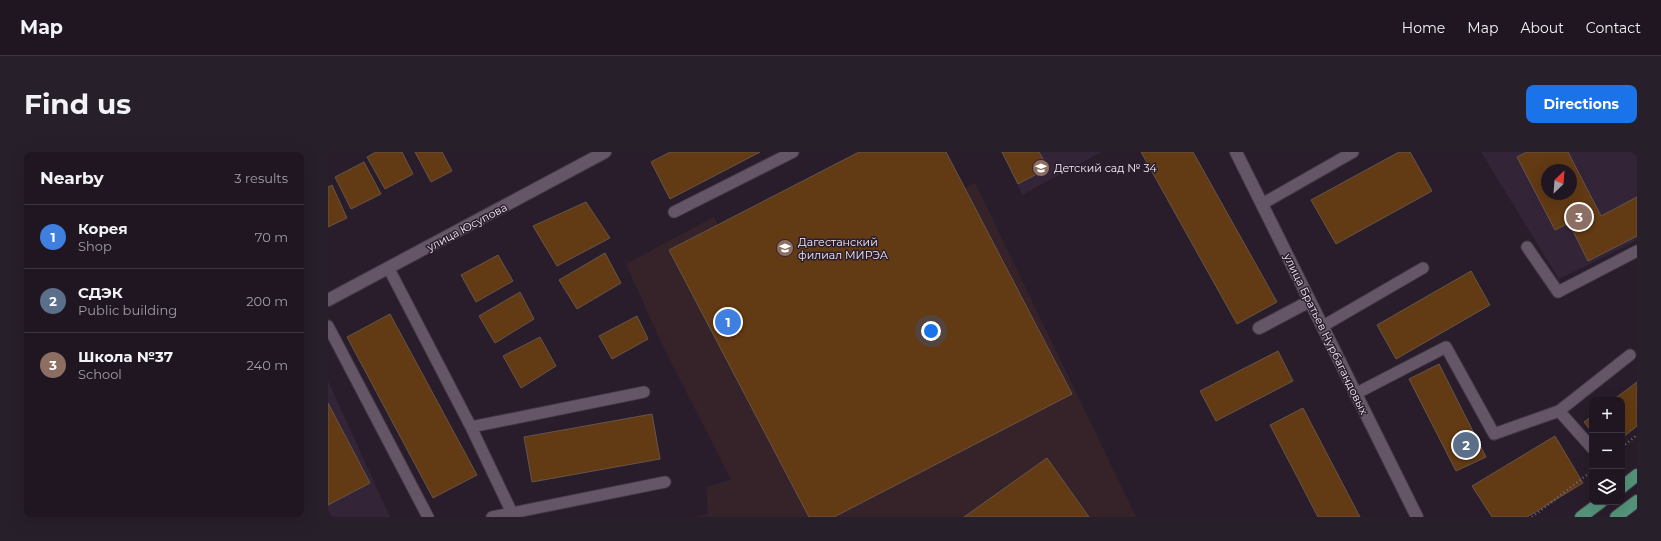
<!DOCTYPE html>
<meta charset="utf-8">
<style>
body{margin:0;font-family:Montserrat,sans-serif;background:#271f2a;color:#f1f3f6}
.controls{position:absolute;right:12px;bottom:12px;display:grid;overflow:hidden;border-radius:8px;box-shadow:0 4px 16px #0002}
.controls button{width:36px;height:36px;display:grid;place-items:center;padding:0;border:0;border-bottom:1px solid #3c353f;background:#1f1621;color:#f1f3f6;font:20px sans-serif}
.compass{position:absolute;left:1213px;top:12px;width:36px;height:36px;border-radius:50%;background:#1f1621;box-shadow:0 4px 16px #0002;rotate:25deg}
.you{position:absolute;left:603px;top:179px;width:14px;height:14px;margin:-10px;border:3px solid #fff;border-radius:50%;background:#1a73e8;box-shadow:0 0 0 6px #1a73e833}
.badge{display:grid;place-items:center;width:26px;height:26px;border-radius:50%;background:#1a73e8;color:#fff;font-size:13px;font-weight:700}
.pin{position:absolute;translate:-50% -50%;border:2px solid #fff;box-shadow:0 1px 4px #0006}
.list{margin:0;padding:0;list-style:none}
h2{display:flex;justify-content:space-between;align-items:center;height:52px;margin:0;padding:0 16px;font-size:17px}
h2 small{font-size:13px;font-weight:400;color:#a19fa5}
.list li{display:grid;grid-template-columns:26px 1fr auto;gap:12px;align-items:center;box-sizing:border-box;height:64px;padding:0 16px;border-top:1px solid #3c353f}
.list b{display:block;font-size:15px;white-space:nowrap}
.list p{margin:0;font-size:13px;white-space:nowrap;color:#a19fa5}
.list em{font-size:13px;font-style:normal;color:#a19fa5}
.icon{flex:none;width:22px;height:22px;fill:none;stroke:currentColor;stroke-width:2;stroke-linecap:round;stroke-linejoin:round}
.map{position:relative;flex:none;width:1309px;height:365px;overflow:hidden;border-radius:8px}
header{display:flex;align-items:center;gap:24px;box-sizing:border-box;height:56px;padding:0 20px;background:#1f1621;border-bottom:1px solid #3c353f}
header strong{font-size:19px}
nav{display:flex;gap:22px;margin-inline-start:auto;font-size:14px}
.intro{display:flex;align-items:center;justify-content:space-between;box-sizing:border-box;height:96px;padding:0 24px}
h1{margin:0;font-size:28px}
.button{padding:10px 18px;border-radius:8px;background:#1a73e8;color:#fff;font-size:14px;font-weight:700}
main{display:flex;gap:24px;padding:0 24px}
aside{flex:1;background:#1f1621;border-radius:8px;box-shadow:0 4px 16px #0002}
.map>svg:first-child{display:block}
</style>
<header>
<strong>Map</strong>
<nav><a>Home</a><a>Map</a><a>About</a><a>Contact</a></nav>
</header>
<div class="intro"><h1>Find us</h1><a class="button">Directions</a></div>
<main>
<aside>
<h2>Nearby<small>3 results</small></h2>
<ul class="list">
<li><span class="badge" style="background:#3f7fe0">1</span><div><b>Корея</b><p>Shop</p></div><em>70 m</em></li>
<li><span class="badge" style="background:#5c6f8a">2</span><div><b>СДЭК</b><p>Public building</p></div><em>200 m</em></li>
<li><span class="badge" style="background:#8d6e63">3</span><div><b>Школа №37</b><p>School</p></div><em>240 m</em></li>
</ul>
</aside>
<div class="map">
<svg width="1309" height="365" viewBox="0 0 1309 365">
<rect width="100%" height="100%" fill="#291d2c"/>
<path fill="#36232a" d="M647,31l161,334h-442l14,-3 -2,-27 25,-7 -71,-140 -34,-76 88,-47 42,82z"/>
<path fill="#342438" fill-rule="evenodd" d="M674,0h99l-79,43 -4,-11z
M1153,0h156v88l-78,39zM1219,18h24v24h-24z
M0,229l62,136h-62z"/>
<path fill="#623a14" stroke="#675547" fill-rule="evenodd" d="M48,0h26l11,22 -28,15 -18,-32z
M87,0h27l10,19 -21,11z
M342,0h90l-90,47 -19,-37z
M531,0h87l126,242 -238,123h-25l-140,-267z
M674,0h37l9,16 -30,16z
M813,0h52l84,150 -40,22z
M1071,0h11l22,39 -96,53 -25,-44z
M1199,0h41l33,64 36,-19v39l-49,25 -19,-38 -14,7 -38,-73zM1219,18h24v24h-24z
M36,10l17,32 -30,15 -16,-32z
M4,33l15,33 -19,9v-40z
M258,50l24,36 -53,28 -24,-40z
M277,101l16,30 -44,26 -18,-29z
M170,103l15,26 -37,21 -15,-27z
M1143,119l19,34 -94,54 -19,-34z
M192,140l14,27 -39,24 -16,-27z
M62,162l87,161 -44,23 -86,-161z
M309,164l11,23 -36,20 -13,-23z
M212,185l16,29 -35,22 -18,-32z
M950,199l15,30 -77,40 -16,-30z
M1111,212l47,93 -30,14 -47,-92z
M1309,230v44l-15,12v-38h-9z
M0,251l42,80 -42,22z
M975,256l57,109h-42l-48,-92z
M324,262l8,45 -128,23 -8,-45z
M1264,264v16l-8,-10z
M1227,284l28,47 -56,34h-35l-20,-31z
M719,306l42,59h-125z"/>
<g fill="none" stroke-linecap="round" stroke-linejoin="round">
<g stroke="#443946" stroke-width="13">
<path id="service" d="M934,52l91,-52
M346,60l119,-60
M1199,95l31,45 79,-41
M61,117l82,158 173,-35
M0,174l100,191
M995,174l100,-58
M1027,242l91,-47 48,87 65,-23
M143,275l41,86
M1264,296l-33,-37 71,-56
M164,365l173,-35"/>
</g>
<g stroke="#443946" stroke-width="14">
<path id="minor" d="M908,0l181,365
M0,148l277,-148
M931,176l51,-27"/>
</g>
<g stroke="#443946" stroke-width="14">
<path id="primary" d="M1294,335l15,-12
M1253,365l20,-15
M1288,365l21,-16"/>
</g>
<path stroke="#756a78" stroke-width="2.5" stroke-dasharray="1 3" stroke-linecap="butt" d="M1294,295l15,-12
M1204,365l60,-46"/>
<use href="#service" stroke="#655667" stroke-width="11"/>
<use href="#minor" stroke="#655667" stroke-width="12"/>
<use href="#primary" stroke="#54937a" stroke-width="12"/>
</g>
<defs>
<g id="school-disc" transform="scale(0.9)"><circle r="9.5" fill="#8d6e63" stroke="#291d2c"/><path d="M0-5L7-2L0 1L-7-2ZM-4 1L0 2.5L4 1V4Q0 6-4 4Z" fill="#fff"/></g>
<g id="university-disc" transform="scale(0.9)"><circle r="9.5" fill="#8d6e63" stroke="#291d2c"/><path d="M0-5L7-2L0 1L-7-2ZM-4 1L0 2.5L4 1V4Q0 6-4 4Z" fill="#fff"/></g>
</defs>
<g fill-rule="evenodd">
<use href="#school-disc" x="713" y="16"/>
<use href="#university-disc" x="457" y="96"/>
</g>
<g text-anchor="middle" stroke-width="3" stroke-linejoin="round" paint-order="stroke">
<g font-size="11" fill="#f5ecf6" stroke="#291d2c" text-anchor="start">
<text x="726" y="20">Детский сад № 34</text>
<text x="470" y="94">Дагестанский<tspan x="470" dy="13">филиал МИРЭА</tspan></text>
</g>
<g font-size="11" fill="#f5ecf6" stroke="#291d2c">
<text transform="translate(139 75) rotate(-28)" y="4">улица Юсупова</text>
<text transform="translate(998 182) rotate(64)" y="4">улица Братьев Нурбагандовых</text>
</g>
</g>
</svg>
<div class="controls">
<button>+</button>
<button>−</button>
<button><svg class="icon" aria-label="layers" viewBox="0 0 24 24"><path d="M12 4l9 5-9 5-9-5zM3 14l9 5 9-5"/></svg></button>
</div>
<svg class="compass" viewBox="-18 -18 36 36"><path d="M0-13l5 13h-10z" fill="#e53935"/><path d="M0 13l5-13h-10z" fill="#a19fa5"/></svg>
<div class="you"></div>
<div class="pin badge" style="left:400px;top:170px;background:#3f7fe0">1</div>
<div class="pin badge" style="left:1138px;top:293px;background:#5c6f8a">2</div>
<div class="pin badge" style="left:1251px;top:65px;background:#8d6e63">3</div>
</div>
</main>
